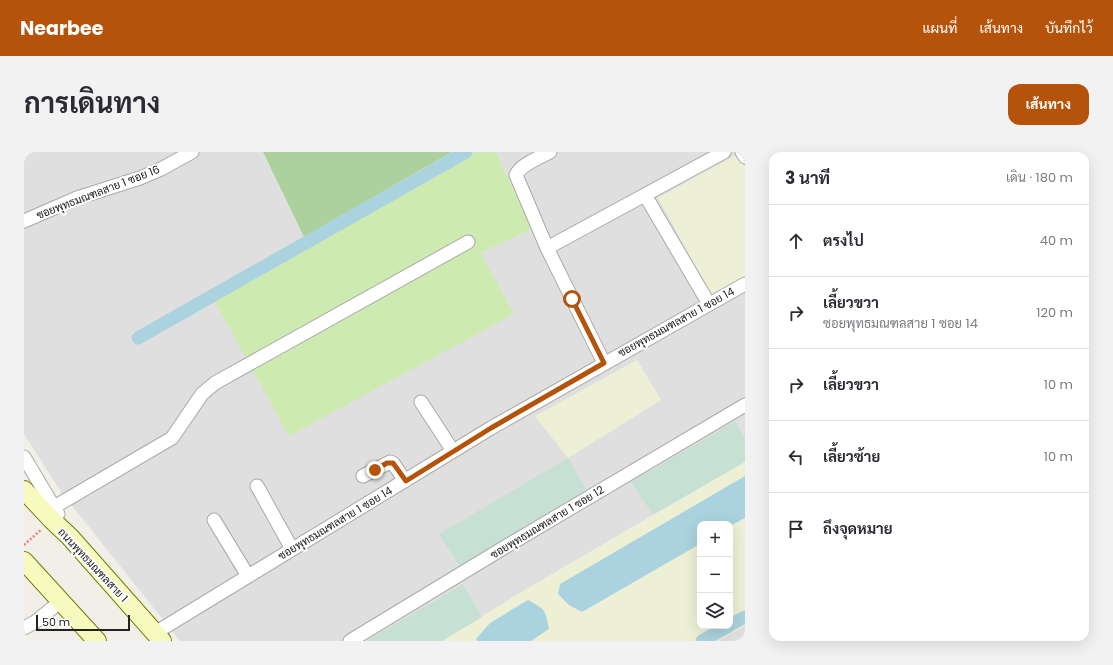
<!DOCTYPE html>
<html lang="th">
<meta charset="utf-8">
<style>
body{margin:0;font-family:Poppins,Sarabun,sans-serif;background:#f2f2f3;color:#2b2b33}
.controls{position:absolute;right:12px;bottom:12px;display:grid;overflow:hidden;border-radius:8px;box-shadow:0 4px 16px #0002}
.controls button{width:36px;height:36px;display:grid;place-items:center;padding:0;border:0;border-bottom:1px solid #e1e1e2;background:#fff;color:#2b2b33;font:20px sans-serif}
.scale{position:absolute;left:12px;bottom:10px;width:94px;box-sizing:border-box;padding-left:4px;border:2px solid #222;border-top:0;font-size:11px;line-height:14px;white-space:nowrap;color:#222;-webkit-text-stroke:3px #fff;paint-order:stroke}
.stop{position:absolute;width:12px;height:12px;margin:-9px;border:3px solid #b45309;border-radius:50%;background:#fff}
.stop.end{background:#b45309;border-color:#fff;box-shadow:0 1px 4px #0008}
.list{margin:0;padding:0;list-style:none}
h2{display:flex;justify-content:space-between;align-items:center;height:52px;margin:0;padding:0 16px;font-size:17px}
h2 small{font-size:13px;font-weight:400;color:#7c7c81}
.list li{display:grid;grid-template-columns:26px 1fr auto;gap:12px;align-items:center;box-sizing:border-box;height:72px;padding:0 16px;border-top:1px solid #e1e1e2}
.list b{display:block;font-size:15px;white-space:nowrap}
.list p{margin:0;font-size:13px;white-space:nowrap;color:#7c7c81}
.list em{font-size:13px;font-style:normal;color:#7c7c81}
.icon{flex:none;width:22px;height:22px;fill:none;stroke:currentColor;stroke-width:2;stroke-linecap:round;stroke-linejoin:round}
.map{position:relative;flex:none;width:721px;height:489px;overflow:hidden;border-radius:12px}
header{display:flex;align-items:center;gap:24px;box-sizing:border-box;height:56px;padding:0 20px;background:#b45309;color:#fff}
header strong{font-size:19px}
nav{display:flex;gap:22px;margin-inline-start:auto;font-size:14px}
.intro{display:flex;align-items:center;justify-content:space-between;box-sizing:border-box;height:96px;padding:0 24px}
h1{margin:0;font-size:28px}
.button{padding:10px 18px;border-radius:12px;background:#b45309;color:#fff;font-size:14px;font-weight:700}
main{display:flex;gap:24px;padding:0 24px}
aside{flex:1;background:#fff;border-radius:12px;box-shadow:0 4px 16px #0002}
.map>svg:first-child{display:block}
</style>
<header>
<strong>Nearbee</strong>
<nav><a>แผนที่</a><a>เส้นทาง</a><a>บันทึกไว้</a></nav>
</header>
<div class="intro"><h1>การเดินทาง</h1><a class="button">เส้นทาง</a></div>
<main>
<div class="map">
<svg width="721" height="489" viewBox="0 0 721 489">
<rect width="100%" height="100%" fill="#f2efe9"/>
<path fill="#e0dfdf" d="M0,0h239l41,85 -95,54 272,-38 51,-24 -36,-77h249v285l-10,-16 -103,61 21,33 -138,81 -33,21 -19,-33 -97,57h-186l-119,-149 -37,-58z
M721,474v15h-27z"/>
<path fill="#eef0d5" d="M714,2l7,13v111l-33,18 -54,-98z
M613,208l24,40 -93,58 -33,-42z
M721,310v14l-185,108 -2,9 24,19 118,-68v82h30v-100l15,-8v108l-27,15h-187l18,-12 -73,10 1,2h-35l73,-45z"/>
<path fill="#cdebb0" d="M428,0h44l36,77 -51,24 33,61 -225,122 -80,-145z"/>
<path fill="#add19e" d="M239,0h189l-148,85z"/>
<path fill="#c6e0d4" d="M711,269l10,16v25l-92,53 -22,-33z
M544,306l19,33 -127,76 -21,-33z
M439,432l19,33 -40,24h-76z"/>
<path fill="#aad3df" d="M721,324v42l-15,8v-2h-30v20l-118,68 -13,-7 -11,-11 2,-10z
M504,448c18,10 17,9 21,29l-18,12h-54l-1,-2 14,-16z"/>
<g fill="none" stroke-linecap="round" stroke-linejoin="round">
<path stroke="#aad3df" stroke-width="13" d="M114,186l328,-186
M706,473l15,-8
M678,489l27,-15"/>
<g stroke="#a9a9a9" stroke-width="15">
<path id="minor" d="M526,0c-10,5 -30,13 -34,23l31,73 57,115
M718,0l3,5
M621,43l64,109
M0,69l53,-23 63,-20 21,-9 31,-17
M523,96l177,-96
M397,250l32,49
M0,305l34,57
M339,324l27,-14 3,1 12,18
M233,334l35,63
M30,355l118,-69 30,-44 13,-11 253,-141
M190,368l34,56
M0,476l11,-6 26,-21
M131,481l336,-205 254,-144
M326,489l155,-94 240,-142"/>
</g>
<g stroke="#707d05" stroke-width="20">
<path id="secondary" d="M0,338l28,30 18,17 92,104
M0,409l73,80"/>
</g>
<path stroke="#fa8072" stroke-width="2.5" stroke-dasharray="2 2" stroke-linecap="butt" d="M0,393l18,-16"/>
<use href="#minor" stroke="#fff" stroke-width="13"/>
<use href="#secondary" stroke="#f7fabf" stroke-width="18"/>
</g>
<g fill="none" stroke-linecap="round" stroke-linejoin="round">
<path stroke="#b45309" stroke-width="5" d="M351,318l12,-7h6l13,18 85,-53 113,-65 -32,-64"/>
</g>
<g text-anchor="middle" stroke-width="4" stroke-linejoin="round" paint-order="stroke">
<g font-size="11" fill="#222" stroke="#fff">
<text transform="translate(74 40) rotate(-21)" y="4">ซอยพุทธมณฑลสาย 1 ซอย 16</text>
<text transform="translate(652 170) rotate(-29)" y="4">ซอยพุทธมณฑลสาย 1 ซอย 14</text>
<text transform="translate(523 370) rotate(-31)" y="4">ซอยพุทธมณฑลสาย 1 ซอย 12</text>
<text transform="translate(311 371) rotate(-31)" y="4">ซอยพุทธมณฑลสาย 1 ซอย 14</text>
<text transform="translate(69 413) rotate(47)" y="4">ถนนพุทธมณฑลสาย 1</text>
</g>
</g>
</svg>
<div class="controls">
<button>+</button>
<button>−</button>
<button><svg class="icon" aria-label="layers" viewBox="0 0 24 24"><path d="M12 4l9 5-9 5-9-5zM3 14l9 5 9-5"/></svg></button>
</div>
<div class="scale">50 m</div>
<div class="stop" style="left:548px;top:147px"></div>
<div class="stop end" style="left:351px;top:318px"></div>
</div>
<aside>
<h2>3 นาที<small>เดิน · 180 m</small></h2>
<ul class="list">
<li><svg class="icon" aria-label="ahead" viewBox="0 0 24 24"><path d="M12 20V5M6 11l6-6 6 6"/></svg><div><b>ตรงไป</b></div><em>40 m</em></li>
<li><svg class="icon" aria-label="right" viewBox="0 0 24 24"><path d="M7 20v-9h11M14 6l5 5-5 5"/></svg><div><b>เลี้ยวขวา</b><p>ซอยพุทธมณฑลสาย 1 ซอย 14</p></div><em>120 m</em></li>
<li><svg class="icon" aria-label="right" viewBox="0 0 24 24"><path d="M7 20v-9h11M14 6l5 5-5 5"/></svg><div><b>เลี้ยวขวา</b></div><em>10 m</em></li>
<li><svg class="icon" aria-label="left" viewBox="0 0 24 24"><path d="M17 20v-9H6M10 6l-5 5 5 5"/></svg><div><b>เลี้ยวซ้าย</b></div><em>10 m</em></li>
<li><svg class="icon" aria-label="arrive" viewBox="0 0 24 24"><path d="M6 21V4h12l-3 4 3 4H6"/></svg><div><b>ถึงจุดหมาย</b></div></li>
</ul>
</aside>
</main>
